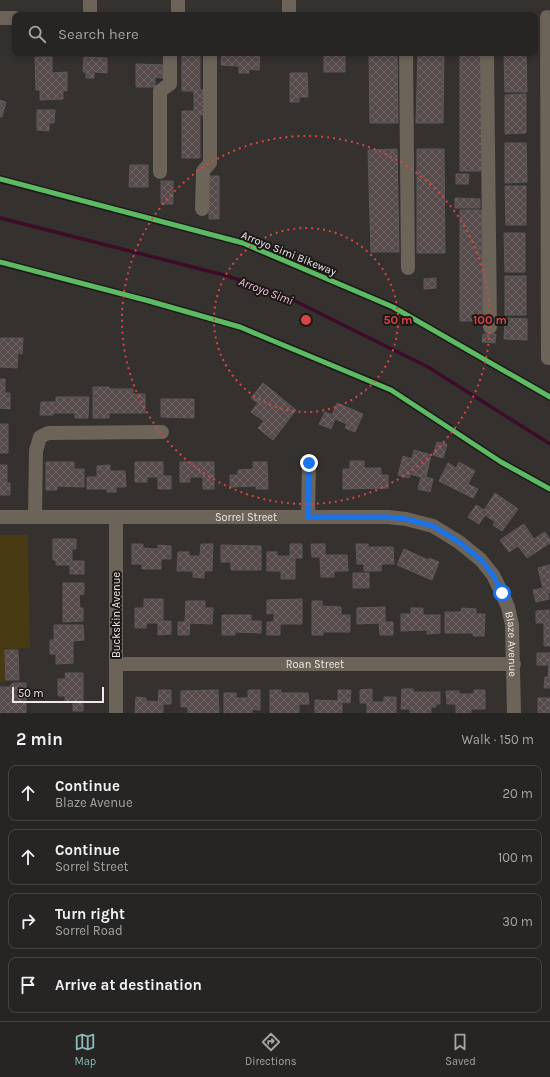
<!DOCTYPE html>
<meta charset="utf-8">
<style>
body{margin:0;font-family:Karla,sans-serif;background:#333130;color:#f1f3f6}
.scale{position:absolute;left:12px;bottom:10px;width:92px;box-sizing:border-box;padding-left:4px;border:2px solid #ede9e8;border-top:0;font-size:11px;line-height:14px;white-space:nowrap;color:#ede9e8;-webkit-text-stroke:3px #1b1817;paint-order:stroke}
.stop{position:absolute;width:12px;height:12px;margin:-9px;border:3px solid #1a73e8;border-radius:50%;background:#fff}
.stop.end{background:#1a73e8;border-color:#fff;box-shadow:0 1px 4px #0008}
.list{margin:0;padding:0;list-style:none}
h2{display:flex;justify-content:space-between;align-items:center;height:52px;margin:0;padding:0 16px;font-size:17px}
h2 small{font-size:13px;font-weight:400;color:#a4a5a6}
.list li{display:grid;grid-template-columns:26px 1fr auto;gap:12px;align-items:center;box-sizing:border-box;height:56px;margin:0 8px 8px;padding:0 8px;border:1px solid #434241;border-radius:8px}
.list b{display:block;font-size:15px;white-space:nowrap}
.list p{margin:0;font-size:13px;white-space:nowrap;color:#a4a5a6}
.list em{font-size:13px;font-style:normal;color:#a4a5a6}
.icon{flex:none;width:22px;height:22px;fill:none;stroke:currentColor;stroke-width:2;stroke-linecap:round;stroke-linejoin:round}
.map{position:relative;flex:none;width:550px;height:713px;overflow:hidden}
.search{position:absolute;background:#272523;box-shadow:0 2px 6px #0003;left:12px;right:12px;top:12px;height:44px;display:flex;align-items:center;gap:10px;box-sizing:border-box;padding:0 14px;border-radius:8px;color:#a4a5a6;font-size:15px}
.sheet{height:308px;background:#272523}
nav{display:flex;justify-content:space-around;align-items:center;box-sizing:border-box;height:56px;border-top:1px solid #434241;background:#272523;font-size:11px;color:#a4a5a6}
nav a{display:grid;justify-items:center;gap:2px}
nav .on{color:#8bbbb9}
.map>svg:first-child{display:block}
</style>
<div class="map">
<svg width="550" height="713" viewBox="0 0 550 713">
<defs>
<pattern id="building-cross-hatch" width="8" height="8" patternUnits="userSpaceOnUse"><rect width="8" height="8" fill="#564a4a"/><path d="M0 0l8 8M0 8l8-8" fill="none" stroke="#6f6464"/></pattern>
</defs>
<rect width="100%" height="100%" fill="#34312f"/>
<path fill="#483a12" d="M0,535h28l2,113 -23,1 -1,33h-6z"/>
<g fill="none" stroke-linecap="round" stroke-linejoin="round">
<path stroke="#3c0c29" stroke-width="3.5" d="M0,218l228,58 67,25 133,66 122,77"/>
</g>
<path fill="url(#building-cross-hatch)" stroke="#5c5959" d="M182,53h18v37h5v25h-5v43h-18v-47h12v-20h-12z
M222,53h38l-1,17 -10,-1v4h-10v-7l-18,-1z
M369,53h28l1,70h-28z
M418,53h26l-1,70h-27z
M460,53h23l-1,118h-22z
M504,53h22l1,39h-22z
M345,54v18h-21v-17z
M35,57h17v16l15,-1v19h-4v8l-23,1v-10h-4z
M84,57l23,1v15l-13,-1v6h-8v-6h-3z
M136,64l30,1v13l-11,-1v10h-19z
M290,73h17l1,24h-9v5h-9z
M526,94v39l-21,1v-39z
M0,100l6,2 -4,15h-2z
M37,110h18l-1,13h-5v8l-12,-1z
M505,143h21l1,39 -22,1z
M397,149l2,103h-28l-3,-102z
M417,149h27l1,104h-28z
M130,165h18v22h-19z
M456,174h13l-1,10h-12z
M208,176h11v43h-10z
M161,181h12v23h-12z
M505,186h21v39h-20z
M455,198l25,1v9h-25z
M460,210h22l1,111h-23z
M504,233h21v39h-20z
M505,276h21v39h-21z
M436,278v10l-12,1v-10z
M505,318l22,1v21l-23,-1z
M483,334h13l-1,9 -13,-1z
M0,338h23l-1,16 -4,-1 -1,15 -17,-1z
M0,379h5v14h5v16l-10,-1z
M263,383l33,27 -23,30 -15,-12 6,-7 -13,-9 7,-9 -7,-5z
M93,387h16v2h24v5h12v19h-36v5h-16z
M56,397h33l-1,21h-13v-5h-22v2h-13l1,-13h15z
M161,399h33v19l-33,-1z
M337,403l26,11 -8,18 -10,-4 2,-4 -12,-5 -4,10 -12,-5 6,-12 7,3z
M0,424h8v29h-8z
M437,442l10,2 -4,14 -10,-3z
M414,450l17,5 -5,22 7,2 -3,13 -12,-3 3,-12 -11,-3 -1,4 -11,-3 5,-19 9,3z
M350,461h14v7h17v7h7v13l-45,1v-20h7z
M46,462h28v7h10v18l-27,-1v4h-11z
M135,462h28v14h8v13h-13v-12h-11v5h-12z
M180,462h34v27h-11v-12h-13v5h-10z
M253,462h14l1,27h-12v-3l-26,1v-12h8v-5l15,-1z
M459,462l16,9 -7,13 10,5 -5,9 -34,-17 9,-18 8,5z
M0,465h7v18h3v12h-10z
M110,465v6h15l1,16h-10v5h-9v-3h-20v-12h10v-11z
M495,493l23,16 -16,22 -9,-6 2,-3 -10,-7 -6,9 -11,-7 8,-12 8,5z
M524,524l10,15 11,-7 5,8v3l-23,15 -9,-12 -9,6 -9,-12z
M53,539h23v10h-4v12h12v13h-14v-9h-14v-5h-3z
M132,544h11v4l15,1v-4l13,1v13h-10v10h-19v-5h-10z
M201,544h12l-1,27h-8v7l-11,-1v-6h-16l1,-19h11v4h11z
M290,544h12v14h-7v21h-14v-8h-14v-19h10v4h13z
M311,544h14v11h22l1,16h-14v6h-13l-1,-20h-8z
M356,544h12v3h25l1,17h-13v7h-17v-7h-7z
M221,545l40,1v24h-30v-8h-10z
M404,549l24,11 1,-2 10,4 -7,18 -35,-15z
M550,565v27l-2,1 1,6 -13,3 -3,-12 10,-2 -5,-20z
M353,573h16v15h-16z
M63,583h21v11l-5,1 1,13h3v13l-20,1z
M144,599h19v22h8v13l-13,1v-12h-12v5h-11v-20h9z
M302,599v25h-22v11h-13v-13h7v-9l-7,1v-14z
M186,601h19v7h8l-1,16 -22,-1 -1,12h-11v-13h7z
M312,601h10v5l19,1v8h9v17h-27v3h-11z
M385,607v15h8v13h-13l-1,-12 -22,1v-16z
M411,608h12v7h17v18l-13,1v-4l-26,1v-17h10z
M462,608l14,1v5h9l-1,22h-11v-3h-28v-21h16z
M549,610l1,36h-6v-23h-8v-12z
M222,615h29v6h10v12l-26,-1v3h-13z
M54,625h29l1,15 -11,1v22l-17,1v-10h-6v-14h4z
M5,650h13l1,30h-13z
M537,653h13v35h-6l1,-11h3l1,-12h-12z
M65,673h18v38h-10v-9h-8v-6h-7v-17h8z
M13,683h13v30h-26v-26h9z
M372,689v13h12v-5h12v16h-29v-10h-7v-13z
M402,689h11v3h27v12h-4v3h-5v6h-21v-4h-9z
M159,690h12v14h-8v9h-28l1,-16 10,1v3l12,1z
M218,690l1,23h-31v-6h-7v-16z
M248,690h12v20l-8,-1v4h-28v-20h12v5h12z
M270,690h11v3h27l1,11h-10v9h-29z
M338,690h13l-1,13 -8,-1v11h-27v-13l23,1z
M474,690h11v19h-14v4h-15v-9h-9l-1,-13h13v3h15z
M538,698h12v15h-12z"/>
<g fill="none" stroke-linecap="round" stroke-linejoin="round">
<g stroke="#6c6359" stroke-width="14">
<path d="M90,0v15"/>
<path d="M178,0v15"/>
<path d="M289,15v-15"/>
<path d="M547,17l1,341"/>
<path d="M0,18h15"/>
<path d="M406,53l2,215"/>
<path d="M487,53l3,274"/>
<path d="M160,172v-81l10,-7v-31"/>
<path d="M202,209l1,-38 7,-8v-110"/>
<path id="s1" d="M0,517h388l18,2 27,7 26,16 22,18 12,15 9,18 6,14 4,18 2,88"/>
<path d="M35,517l1,-66 4,-14 8,-4 114,-1"/>
<path d="M308,517l1,-54"/>
<path id="s2" d="M116,664h398"/>
<path d="M116,713v-196"/>
</g>
<g stroke="#1b1817" stroke-width="8">
<path id="cycleway" d="M0,179l243,64 150,64 157,90
M0,262l149,39 91,26 151,63 110,72 49,27"/>
</g>
<use href="#cycleway" stroke="#5cba63" stroke-width="5"/>
</g>
<g fill="none" stroke-linecap="round" stroke-linejoin="round">
<path stroke="#1a73e8" stroke-width="5" d="M309,463l-1,54h80l18,2 27,7 26,16 22,18 12,15 9,18"/>
</g>
<g fill="none" stroke="#d94545" stroke-width="2" stroke-dasharray="2 4">
<circle cx="306" cy="320" r="92"/>
<circle cx="306" cy="320" r="184"/>
</g>
<g text-anchor="middle" stroke-width="4" stroke-linejoin="round" paint-order="stroke">
<g font-size="11" fill="#ede9e8" stroke="#1b1817">
<text transform="translate(289 253) rotate(22)" y="4">Arroyo Simi Bikeway</text>
<text dy="4" stroke="none"><textPath href="#s1" startOffset="246">Sorrel Street</textPath></text>
<text transform="translate(116 615) rotate(-90)" y="4">Buckskin Avenue</text>
<text dy="4" stroke="none"><textPath href="#s1" startOffset="585">Blaze Avenue</textPath></text>
<text dy="4" stroke="none"><textPath href="#s2" startOffset="199">Roan Street</textPath></text>
</g>
<g font-size="12" font-style="italic" fill="#f9c2dc" stroke="#1b1817">
<text transform="translate(266 291) rotate(21)" y="4">Arroyo Simi</text>
</g>
</g>
<circle cx="306" cy="320" r="6" fill="#d94545" stroke="#1b1817" stroke-width="2"/>
<g font-size="12" text-anchor="middle" font-weight="bold" fill="#d94545" stroke="#1b1817" stroke-width="4" stroke-linejoin="round" paint-order="stroke">
<text x="398" y="324">50 m</text>
<text x="490" y="324">100 m</text>
</g>
</svg>
<div class="scale">50 m</div>
<div class="stop" style="left:502px;top:593px"></div>
<div class="stop end" style="left:309px;top:463px"></div>
<div class="search"><svg class="icon" aria-label="search" viewBox="0 0 24 24"><circle cx="10" cy="10" r="6"/><path d="M15 15l6 6"/></svg>Search here</div>
</div>
<section class="sheet">
<h2>2 min<small>Walk · 150 m</small></h2>
<ul class="list">
<li><svg class="icon" aria-label="ahead" viewBox="0 0 24 24"><path d="M12 20V5M6 11l6-6 6 6"/></svg><div><b>Continue</b><p>Blaze Avenue</p></div><em>20 m</em></li>
<li><svg class="icon" aria-label="ahead" viewBox="0 0 24 24"><path d="M12 20V5M6 11l6-6 6 6"/></svg><div><b>Continue</b><p>Sorrel Street</p></div><em>100 m</em></li>
<li><svg class="icon" aria-label="right" viewBox="0 0 24 24"><path d="M7 20v-9h11M14 6l5 5-5 5"/></svg><div><b>Turn right</b><p>Sorrel Road</p></div><em>30 m</em></li>
<li><svg class="icon" aria-label="arrive" viewBox="0 0 24 24"><path d="M6 21V4h12l-3 4 3 4H6"/></svg><div><b>Arrive at destination</b></div></li>
</ul>
</section>
<nav>
<a class="on"><svg class="icon" aria-label="map" viewBox="0 0 24 24"><path d="M3 6l6-2 6 2 6-2v14l-6 2-6-2-6 2zM9 4v14M15 6v14"/></svg>Map</a>
<a><svg class="icon" aria-label="directions" viewBox="0 0 24 24"><path d="M12 3l9 9-9 9-9-9zM9 14v-3h6M13 9l2 2-2 2"/></svg>Directions</a>
<a><svg class="icon" aria-label="saved" viewBox="0 0 24 24"><path d="M7 4h10v16l-5-4-5 4z"/></svg>Saved</a>
</nav>
